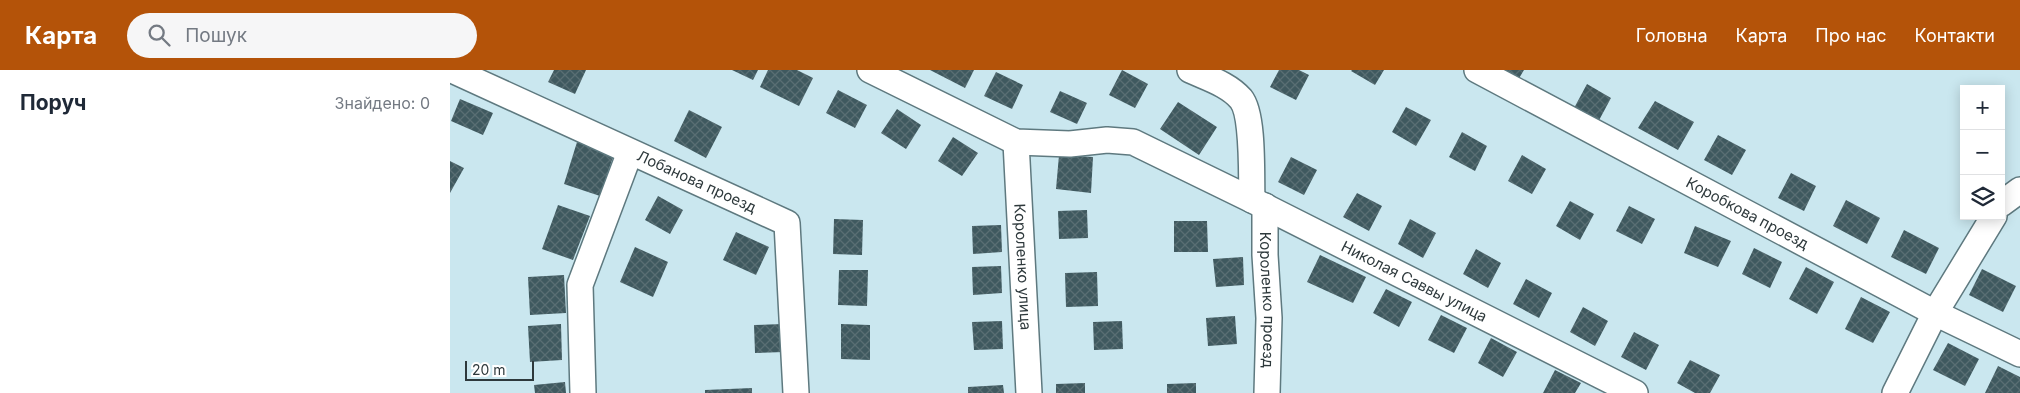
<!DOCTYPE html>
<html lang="uk">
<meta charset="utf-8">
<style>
body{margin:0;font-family:Inter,sans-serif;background:#f6f6f7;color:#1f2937}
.controls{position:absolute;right:15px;top:15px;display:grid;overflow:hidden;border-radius:0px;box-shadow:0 2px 12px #0003}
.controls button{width:45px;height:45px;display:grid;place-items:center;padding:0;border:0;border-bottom:1px solid #e0e1e3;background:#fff;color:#1f2937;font:25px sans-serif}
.scale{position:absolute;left:15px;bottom:12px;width:69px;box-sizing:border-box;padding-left:5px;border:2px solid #2e393c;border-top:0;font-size:14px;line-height:18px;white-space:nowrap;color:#2e393c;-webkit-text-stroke:4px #fff;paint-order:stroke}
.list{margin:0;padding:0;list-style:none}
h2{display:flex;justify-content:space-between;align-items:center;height:65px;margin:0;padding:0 20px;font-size:21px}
h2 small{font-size:16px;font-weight:400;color:#747a83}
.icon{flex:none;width:28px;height:28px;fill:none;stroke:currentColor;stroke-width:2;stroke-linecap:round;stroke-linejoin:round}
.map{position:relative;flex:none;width:1570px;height:323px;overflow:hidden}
header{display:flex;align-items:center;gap:30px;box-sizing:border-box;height:70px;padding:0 25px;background:#b45309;color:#fff}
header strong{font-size:24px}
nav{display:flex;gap:28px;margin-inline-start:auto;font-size:18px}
.search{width:350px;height:45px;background:#f6f6f7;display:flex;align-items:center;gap:12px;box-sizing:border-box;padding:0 18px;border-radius:28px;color:#747a83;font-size:19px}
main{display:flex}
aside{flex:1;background:#fff}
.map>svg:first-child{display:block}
</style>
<header>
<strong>Карта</strong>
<div class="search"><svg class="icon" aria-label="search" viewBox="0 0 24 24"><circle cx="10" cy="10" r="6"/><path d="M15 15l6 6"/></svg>Пошук</div>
<nav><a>Головна</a><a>Карта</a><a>Про нас</a><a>Контакти</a></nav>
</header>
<main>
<aside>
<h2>Поруч<small>Знайдено: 0</small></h2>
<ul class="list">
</ul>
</aside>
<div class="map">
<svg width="1570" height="323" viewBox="0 0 1570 323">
<defs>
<pattern id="building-cross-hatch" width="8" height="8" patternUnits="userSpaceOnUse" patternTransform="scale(1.25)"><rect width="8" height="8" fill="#3f595f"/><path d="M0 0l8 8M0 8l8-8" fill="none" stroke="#596e73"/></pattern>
</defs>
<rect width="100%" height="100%" fill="#cae7ef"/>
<path fill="url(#building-cross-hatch)" d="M104,0h32l-11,24 -27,-12z
M282,0h26l-5,10z
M318,0h29l16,8 -14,28 -39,-19z
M480,0h44l-9,18z
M672,0l26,14 -13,24 -26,-13z
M829,0h20l10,5 -13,25 -26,-13z
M902,0h32l-9,15 -24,-14z
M1050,0h24l-6,10z
M546,2l27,13 -11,24 -28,-13z
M1137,14l24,14 -14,26 -24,-14z
M388,20l29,15 -12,23 -29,-15z
M610,21l27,12 -10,21 -27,-12z
M10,29l33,14 -10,22 -32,-14z
M1205,31l39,21 -16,28 -40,-22z
M728,32l39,25 -18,28 -39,-26z
M956,37l25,13 -15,26 -24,-14z
M447,39l24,16 -15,24 -25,-16z
M239,40l33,17 -16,31 -32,-17z
M1012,62l25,14 -12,25 -26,-14z
M1268,65l28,15 -14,25 -28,-15z
M503,67l25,16 -16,23 -24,-15z
M127,72l37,12 -14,42 -36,-12z
M609,85l34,2 -2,36 -35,-4z
M1072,85l24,14 -14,25 -24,-13z
M841,87l26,13 -13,25 -26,-13z
M0,91l14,7 -14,25z
M1341,103l25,13 -12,25 -26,-13z
M907,123l25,13 -13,25 -26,-14z
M208,126l25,14 -13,24 -25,-14z
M1396,130l34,18 -13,26 -34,-18z
M1120,131l24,13 -14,26 -24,-14z
M108,135l32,11 -17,44 -31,-11z
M1179,136l26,13 -13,25 -26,-13z
M637,140l1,28 -29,1 -1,-28z
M384,149l29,1 -1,35 -29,-1z
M960,149l26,14 -13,25 -25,-14z
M724,151h33l1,31h-34z
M551,155l1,27 -29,2 -1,-28z
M1245,156l36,15 -13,26 -34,-14z
M1454,160l35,18 -13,26 -35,-17z
M286,162l33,15 -13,28 -33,-15z
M185,177l33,15 -15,35 -33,-15z
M1304,178l28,14 -12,26 -28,-14z
M1026,179l25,14 -13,25 -25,-14z
M870,185l46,22 -13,26 -46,-21z
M793,187l1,28 -28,2 -3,-28z
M551,196l1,27 -29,2 -1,-28z
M1356,197l28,15 -17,32 -28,-15z
M1532,199l34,17 -13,26 -34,-17z
M389,200h29l-1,36 -29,-1z
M647,202l1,34 -32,1 -1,-34z
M114,205l2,38 -36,2 -2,-38z
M1076,209l26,14 -13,25 -26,-14z
M936,219l26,13 -13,25 -26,-14z
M1411,227l29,15 -17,31 -28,-14z
M1133,237l25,14 -13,25 -25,-14z
M991,245l26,13 -13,25 -26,-13z
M785,246l2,28 -29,2 -2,-28z
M552,251l1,28 -29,1 -2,-28z
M672,251l1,28 -29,1 -1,-28z
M111,254l1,36 -32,2 -2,-36z
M333,254l1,28 -29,1 -1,-28z
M391,254l29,1v35l-29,-1z
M1184,262l25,13 -13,25 -25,-13z
M1041,268l26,14 -14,25 -25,-14z
M1498,273l31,16 -14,27 -32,-16z
M1240,290l30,15 -10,18h-15l-18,-10z
M1548,296l22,11v16h-35z
M1105,300l26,13 -6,10h-32z
M115,312l1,11h-31l-1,-8z
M635,313v10h-29v-9z
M746,313v10h-29v-9z
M553,315l1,8h-36v-6z
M302,318v5h-47v-3z"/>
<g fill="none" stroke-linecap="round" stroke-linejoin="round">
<g stroke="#5e797f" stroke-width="28">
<g id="minor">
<path id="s1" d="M2,0l335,153 9,170"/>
<path id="s2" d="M420,0l146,72 54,2 37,-4 26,2 119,58 383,193"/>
<path d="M740,0c17,8 38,14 51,29 13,16 10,79 11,101"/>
<path id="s3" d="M1027,0l458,243 85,41"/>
<path id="s4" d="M566,72l13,251"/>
<path d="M1551,134l19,-14"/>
<path id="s5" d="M815,136v49l4,63 -2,75"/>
<path d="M133,323l-3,-108 50,-133"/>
<path d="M1445,323l40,-80 59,-97"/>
</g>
</g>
<use href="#minor" stroke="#fff" stroke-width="25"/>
</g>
<g text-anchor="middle" stroke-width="5" stroke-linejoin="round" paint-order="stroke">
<g font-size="15" fill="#2e393c" stroke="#fff">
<text dy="5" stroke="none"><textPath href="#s1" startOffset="269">Лобанова проезд</textPath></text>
<text dy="5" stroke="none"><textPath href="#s3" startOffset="306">Коробкова проезд</textPath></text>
<text dy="5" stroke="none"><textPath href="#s4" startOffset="125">Короленко улица</textPath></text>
<text dy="5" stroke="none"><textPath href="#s2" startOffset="594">Николая Саввы улица</textPath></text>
<text dy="5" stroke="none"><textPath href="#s5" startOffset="94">Короленко проезд</textPath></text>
</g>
</g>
</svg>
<div class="controls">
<button>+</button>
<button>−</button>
<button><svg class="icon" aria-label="layers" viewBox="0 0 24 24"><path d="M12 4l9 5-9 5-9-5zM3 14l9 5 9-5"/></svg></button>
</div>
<div class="scale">20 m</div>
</div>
</main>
